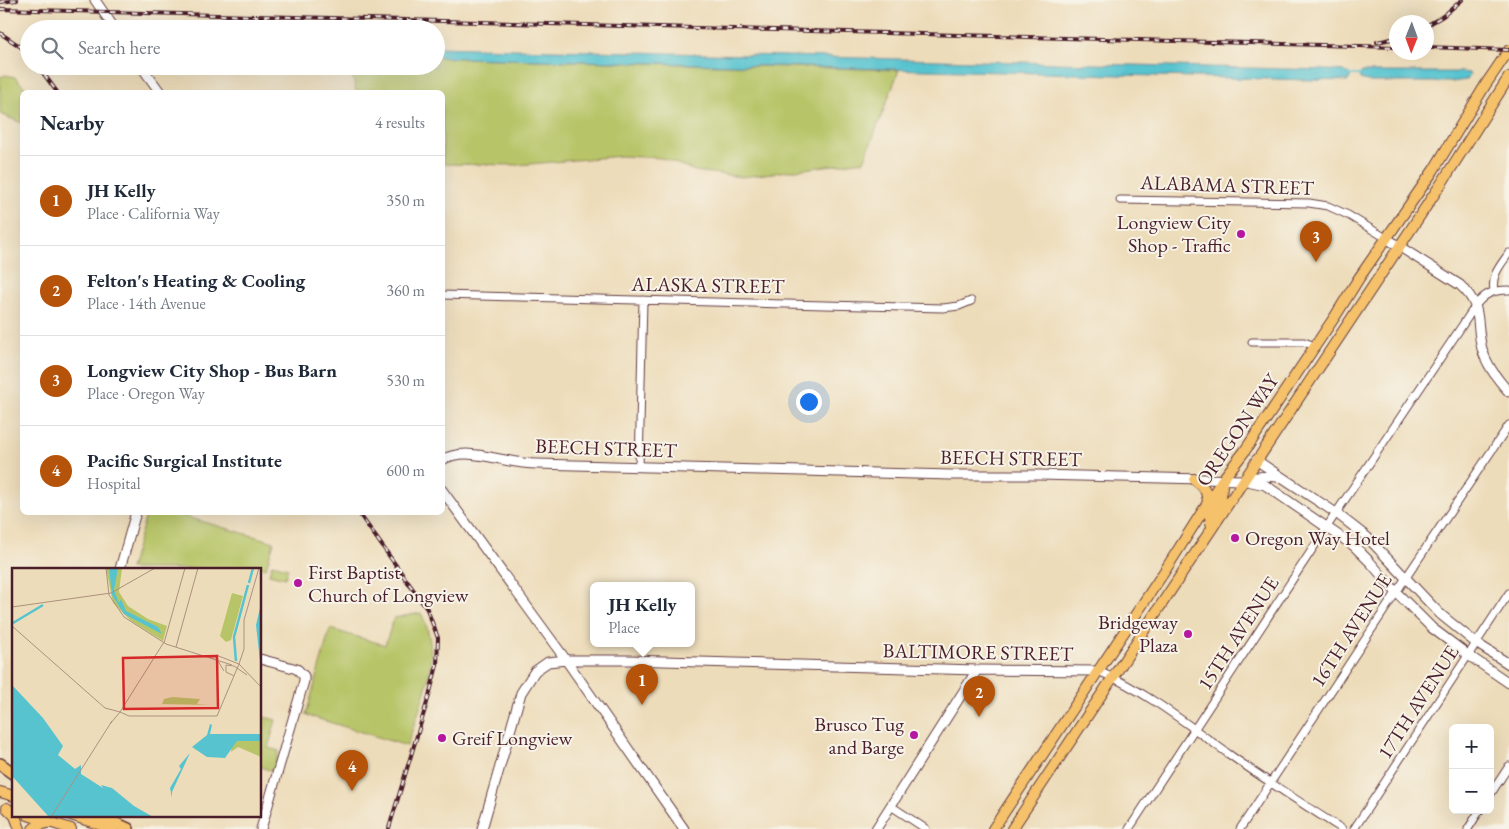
<!DOCTYPE html>
<meta charset="utf-8">
<style>
body{margin:0;font-family:"EB Garamond",serif;background:#f6f6f7;color:#1f2937}
.controls{position:absolute;right:15px;bottom:15px;display:grid;overflow:hidden;border-radius:8px;box-shadow:0 5px 20px #0002}
.controls button{width:45px;height:45px;display:grid;place-items:center;padding:0;border:0;border-bottom:1px solid #e0e1e3;background:#fff;color:#1f2937;font:25px sans-serif}
.compass{position:absolute;left:1389px;top:15px;width:45px;height:45px;border-radius:50%;background:#fff;box-shadow:0 5px 20px #0002;rotate:181deg}
.you{position:absolute;left:808px;top:401px;width:18px;height:18px;margin:-12px;border:4px solid #fff;border-radius:50%;background:#1a73e8;box-shadow:0 0 0 8px #1a73e833}
.badge{display:grid;place-items:center;width:32px;height:32px;border-radius:50%;background:#b45309;color:#fff;font-size:16px;font-weight:700}
.pin{position:absolute;translate:-50% -41px;filter:drop-shadow(0 1px 2px #0008)}
.pin::after{content:'';position:absolute;top:26px;width:18px;height:15px;background:inherit;clip-path:polygon(0 0,100% 0,50% 100%)}
.popup{position:absolute;left:590px;top:582px;width:105px;height:65px;box-sizing:border-box;display:grid;place-content:center;border-radius:8px;background:#fff;filter:drop-shadow(0 1px 4px #0005);font-size:16px;white-space:nowrap;color:#747a83}
.popup b{font-size:19px;color:#1f2937}
.popup::after{content:'';position:absolute;left:50%;top:100%;margin-left:-10px;border:10px solid transparent;border-top-color:#fff}
.list{margin:0;padding:0;list-style:none}
h2{display:flex;justify-content:space-between;align-items:center;height:65px;margin:0;padding:0 20px;font-size:21px}
h2 small{font-size:16px;font-weight:400;color:#747a83}
.list li{display:grid;grid-template-columns:32px 1fr auto;gap:15px;align-items:center;box-sizing:border-box;height:90px;padding:0 20px;border-top:1px solid #e0e1e3}
.list b{display:block;font-size:19px;white-space:nowrap}
.list p{margin:0;font-size:16px;white-space:nowrap;color:#747a83}
.list em{font-size:16px;font-style:normal;color:#747a83}
.icon{flex:none;width:28px;height:28px;fill:none;stroke:currentColor;stroke-width:2;stroke-linecap:round;stroke-linejoin:round}
.map{position:relative;flex:none;width:1509px;height:829px;overflow:hidden}
.search{position:absolute;background:#fff;box-shadow:0 5px 20px #0002;left:20px;top:20px;width:425px;height:55px;display:flex;align-items:center;gap:12px;box-sizing:border-box;padding:0 18px;border-radius:28px;color:#747a83;font-size:19px}
.panel{position:absolute;background:#fff;box-shadow:0 5px 20px #0002;left:20px;top:90px;width:425px;height:425px;border-radius:8px}
.map>svg:first-child{display:block}
</style>
<div class="map">
<svg width="1509" height="829" viewBox="0 0 1509 829">
<rect width="100%" height="100%" fill="#f7f3e8"/>
<filter id="ink" filterUnits="userSpaceOnUse"><feTurbulence type="fractalNoise" baseFrequency=".02" numOctaves="2"/><feDisplacementMap in="SourceGraphic" scale="10" xChannelSelector="R" yChannelSelector="G"/><feConvolveMatrix kernelMatrix="1 2 1 2 8 2 1 2 1" color-interpolation-filters="sRGB"/></filter>
<filter id="wash" filterUnits="userSpaceOnUse"><feTurbulence type="fractalNoise" baseFrequency=".0096" numOctaves="4" result="noise"/><feDisplacementMap in="SourceGraphic" scale="20" xChannelSelector="R" yChannelSelector="G"/><feGaussianBlur stdDeviation="1.12" result="paint"/><feColorMatrix in="noise" values="0 0 0 0 0 0 0 0 0 0 0 0 0 0 0 0 0 1.4 0 .05"/><feComposite in="paint" operator="in"/></filter>
<g filter="url(#wash)">
<rect width="100%" height="100%" fill="#eddcb9"/>
<path fill="#b7c568" stroke="#80724a" d="M436,57l27,1 436,12 -35,91 -122,16 -47,-6 -33,-13 -41,-2 -103,9 -75,-1 -1,-72h-86l-3,-14 1,-12h82z
M6,75l9,2 14,15h-7v31l-22,-9v-37z
M147,512l26,1 101,29 -8,26 -13,-4 -2,5h-121z
M272,564l16,4 -3,10 -16,-4z
M421,613c23,46 0,88 -14,133l-101,-31 24,-86 55,16 9,-27z
M260,716l16,4 -8,28 11,3 -6,20 -13,-4z"/>
<path fill="#56c3cf" stroke="#50717d" d="M436,47l890,23 18,1 6,4v3l-2,3 -885,-23 -27,-1z
M1362,72h99l8,1 1,3 -4,4 -14,2h-81l-11,-3 -1,-4z"/>
<g fill="none" stroke-linecap="round" stroke-linejoin="round">
<path stroke="#56c3cf" stroke-width="2" d="M1348,75h12"/>
</g>
</g>
<g filter="url(#ink)">
<g fill="none" stroke-linecap="round" stroke-linejoin="round">
<g stroke="#623b40" stroke-width="9">
<path id="minor" d="M1120,200l189,3 19,3 20,9 38,23
M1494,291c-3,-16 6,-25 15,-38
M442,295l501,13 16,-2 12,-5
M1252,342h52l11,4
M639,467l4,-167
M1098,671c45,18 93,56 132,84 37,26 74,50 112,74
M1490,795l19,-29
M891,806l35,23
M1129,829l207,-316 140,-208c9,-12 18,-15 33,-15
M1240,829l169,-256 100,-148
M1354,829l155,-236
M1468,829l12,-19"/>
</g>
<g stroke="#623b40" stroke-width="11">
<path id="tertiary" d="M95,0l20,29
M141,66l19,26
M1386,238l74,47c24,22 15,36 22,64 5,17 15,30 27,43
M442,460c19,-11 43,-4 63,0 10,2 21,4 32,4l414,11h88l204,5 22,5 89,61 16,16 26,30 36,36 36,27 41,28
M1256,460l80,53 31,24 73,77 36,29 33,21
M1246,479c12,-3 24,-4 36,-1
M442,490l124,170 118,169
M120,569l16,-57
M260,659l37,10 7,7v5l-43,148
M482,829l39,-136 14,-22 13,-9 18,-2h62l349,10 121,1
M876,829l101,-159"/>
</g>
<g stroke="#623b40" stroke-width="12">
<path id="primary" d="M1194,479c10,8 13,11 14,24
M1212,527l-2,-10 11,-17 1,-16
M0,792l14,4
M7,808l8,8 5,13
M28,815l43,14
M71,815l42,14
M33,829l4,-3 13,-4
M993,829l171,-257 59,-93 21,-27 92,-137 23,-37 74,-107 53,-87 23,-34
M1012,829l431,-648 66,-104"/>
</g>
<g stroke="#623b40" stroke-width="14">
<path id="trunk" d="M0,764l14,10
M97,815l31,14"/>
</g>
<use href="#minor" stroke="#fff" stroke-width="7"/>
<use href="#tertiary" stroke="#fff" stroke-width="9"/>
<use href="#primary" stroke="#f5c16b" stroke-width="10"/>
<use href="#trunk" stroke="#f5c16b" stroke-width="11"/>
<g stroke="#4a1f2b" stroke-width="4">
<path id="rail" d="M0,2l17,-2
M0,9l1396,38
M1426,26l17,-10 19,-16
M0,33l21,14 8,7
M1377,42l19,-4
M1426,47l83,3
M38,66l19,26
M358,512l69,97 11,29 -1,27 -8,31 -40,132"/>
</g>
<use href="#rail" stroke="#f7f3e8" stroke-width="2" stroke-dasharray="5.5" stroke-linecap="butt"/>
</g>
</g>
<g fill="#b5179e" stroke="#f7f3e8" stroke-width="2">
<circle cx="1241" cy="234" r="5"/>
<circle cx="1235" cy="538" r="5"/>
<circle cx="298" cy="583" r="5"/>
<circle cx="1188" cy="634" r="5"/>
<circle cx="914" cy="735" r="5"/>
<circle cx="442" cy="738" r="5"/>
</g>
<g text-anchor="middle" stroke-width="4" stroke-linejoin="round" paint-order="stroke">
<g font-size="20" fill="#4a1f2b" stroke="#f7f3e8">
<text transform="translate(1227 185) rotate(2)" y="7">ALABAMA STREET</text>
<text transform="translate(708 285) rotate(1)" y="7">ALASKA STREET</text>
<text transform="translate(1237 430) rotate(-56)" y="7">OREGON WAY</text>
<text transform="translate(606 448) rotate(2)" y="7">BEECH STREET</text>
<text transform="translate(1011 458) rotate(1)" y="7">BEECH STREET</text>
<text transform="translate(1351 630) rotate(-57)" y="7">16TH AVENUE</text>
<text transform="translate(1238 633) rotate(-57)" y="7">15TH AVENUE</text>
<text transform="translate(978 652) rotate(1)" y="7">BALTIMORE STREET</text>
<text transform="translate(1418 702) rotate(-57)" y="7">17TH AVENUE</text>
</g>
<g font-size="20" fill="#4a1f2b" stroke="#f7f3e8" text-anchor="end">
<text x="1231" y="229">Longview City<tspan x="1231" dy="23">Shop - Traffic</tspan></text>
<text x="1245" y="545" text-anchor="start">Oregon Way Hotel</text>
<text x="308" y="579" text-anchor="start">First Baptist<tspan x="308" dy="23">Church of Longview</tspan></text>
<text x="1178" y="629">Bridgeway<tspan x="1178" dy="23">Plaza</tspan></text>
<text x="904" y="731">Brusco Tug<tspan x="904" dy="23">and Barge</tspan></text>
<text x="452" y="745" text-anchor="start">Greif Longview</text>
</g>
</g>
<g transform="translate(12 568)">
<rect width="249" height="249" fill="#eddcb9"/>
<path d="M94,0h16l-3,24 9,14 20,13 19,7 -4,15 -32,-20 -18,-18zM220,25l11,3 -12,44 -5,2 -6,-6zM160,129l28,2 -3,5 12,1 -47,-1 2,-5zM225,173h24v16l-23,-10 -7,5 1,-8z" fill="#b7c568"/>
<path d="M97,0h9l-4,22 5,13 2,-4 5,12 32,16 4,7 -38,-20 -12,-19zM249,36v66l-5,-45zM0,117l31,33 20,28 -5,9 17,14 6,-4v9l22,14 -2,-3 11,3 22,18 19,11h-104l-37,-41zM198,156l2,1 -2,9h51v7h-24l-12,17 -18,-1 -15,-10 15,-12zM178,185l-18,39v6l-2,-10 11,-19 -2,-3z" fill="#56c3cf"/>
<path fill="none" stroke="#56c3cf" stroke-width="2.5" d="M237,15l4,-15M1,55l30,-18M224,93l-2,-24 14,-52"/>
<path fill="none" stroke="#ac9080" stroke-width="1" d="M94,0l3,27 15,22 42,27 66,21M0,39l99,-14 44,-25M0,58l93,82 15,4 44,-70M152,75l21,-75M164,79l22,-79M204,87l23,9 5,-15v-29l15,-52M196,88l10,5 6,10M222,108l-8,-4v-7l8,1 13,9M98,156l10,-12 9,4h88l22,-52 22,23M39,249l61,-96"/>
<path fill="#d62828" fill-opacity="0.15" stroke="#d62828" stroke-width="2.5" d="M205,88l1,52 -94,1 -1,-51z"/>
<rect width="249" height="249" fill="none" stroke="#4a1f2b" stroke-width="2.5"/>
</g>
</svg>
<div class="controls">
<button>+</button>
<button>−</button>
</div>
<svg class="compass" viewBox="-18 -18 36 36"><path d="M0-13l5 13h-10z" fill="#e53935"/><path d="M0 13l5-13h-10z" fill="#747a83"/></svg>
<div class="you"></div>
<div class="pin badge" style="left:642px;top:705px">1</div>
<div class="popup"><b>JH Kelly</b>Place</div>
<div class="pin badge" style="left:979px;top:717px">2</div>
<div class="pin badge" style="left:1316px;top:262px">3</div>
<div class="pin badge" style="left:352px;top:791px">4</div>
<div class="search"><svg class="icon" aria-label="search" viewBox="0 0 24 24"><circle cx="10" cy="10" r="6"/><path d="M15 15l6 6"/></svg>Search here</div>
<section class="panel">
<h2>Nearby<small>4 results</small></h2>
<ul class="list">
<li><span class="badge">1</span><div><b>JH Kelly</b><p>Place · California Way</p></div><em>350 m</em></li>
<li><span class="badge">2</span><div><b>Felton's Heating &amp; Cooling</b><p>Place · 14th Avenue</p></div><em>360 m</em></li>
<li><span class="badge">3</span><div><b>Longview City Shop - Bus Barn</b><p>Place · Oregon Way</p></div><em>530 m</em></li>
<li><span class="badge">4</span><div><b>Pacific Surgical Institute</b><p>Hospital</p></div><em>600 m</em></li>
</ul>
</section>
</div>
